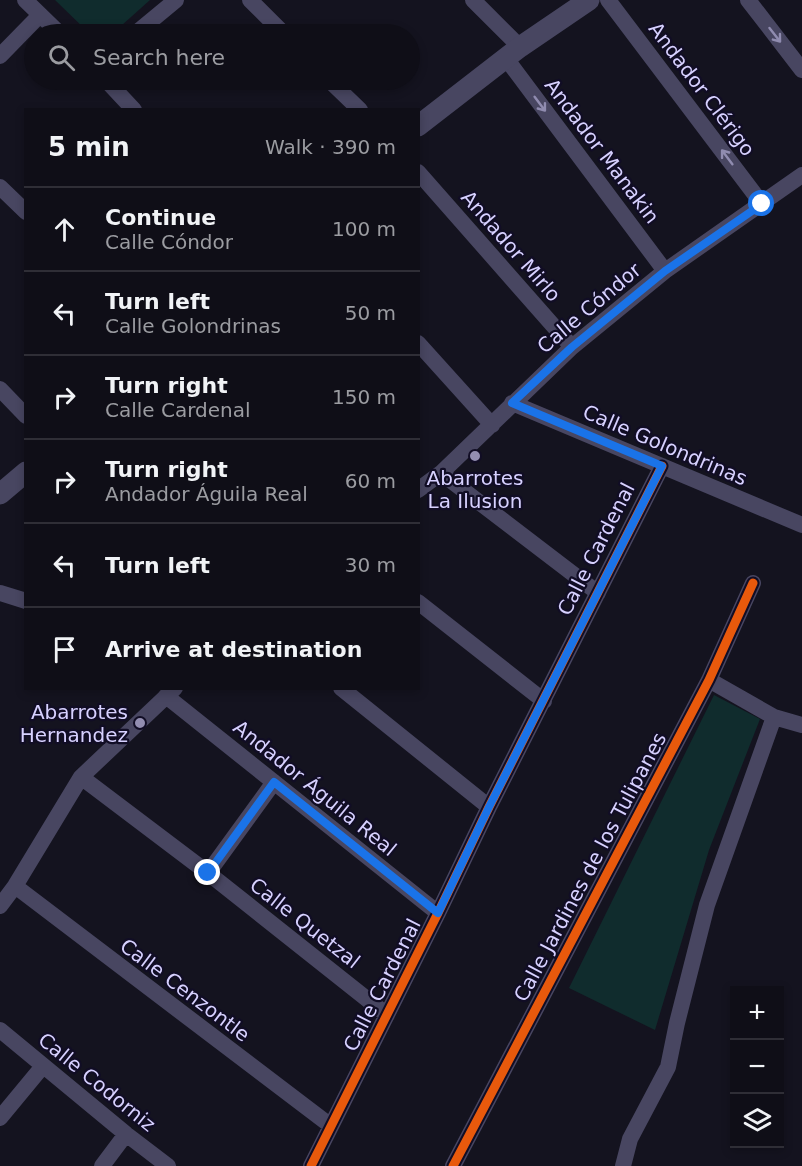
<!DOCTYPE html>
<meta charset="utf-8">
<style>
body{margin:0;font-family:"DejaVu Sans",sans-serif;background:#181720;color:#f1f3f6}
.controls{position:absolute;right:18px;bottom:18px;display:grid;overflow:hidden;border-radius:0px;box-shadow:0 3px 9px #0003}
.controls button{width:54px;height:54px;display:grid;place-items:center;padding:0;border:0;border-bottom:2px solid #2f2e36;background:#0f0e17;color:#f1f3f6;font:30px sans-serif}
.stop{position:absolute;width:18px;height:18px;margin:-14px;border:4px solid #1a73e8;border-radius:50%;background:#fff}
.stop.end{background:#1a73e8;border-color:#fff;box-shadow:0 2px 6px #0008}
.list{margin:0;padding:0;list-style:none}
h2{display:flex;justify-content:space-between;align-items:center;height:78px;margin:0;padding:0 24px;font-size:26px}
h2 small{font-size:20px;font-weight:400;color:#9b9ca1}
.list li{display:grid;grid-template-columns:39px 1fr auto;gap:18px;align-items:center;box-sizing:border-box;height:84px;padding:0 24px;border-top:2px solid #2f2e36}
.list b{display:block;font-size:22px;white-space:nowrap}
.list p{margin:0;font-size:20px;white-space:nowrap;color:#9b9ca1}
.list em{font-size:20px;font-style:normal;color:#9b9ca1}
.icon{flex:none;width:33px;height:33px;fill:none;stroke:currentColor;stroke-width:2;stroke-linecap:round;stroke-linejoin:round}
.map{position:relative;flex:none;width:802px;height:1166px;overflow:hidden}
.search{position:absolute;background:#0f0e17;box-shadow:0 3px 9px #0003;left:24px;top:24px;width:396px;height:66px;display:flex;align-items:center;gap:15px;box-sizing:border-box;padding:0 21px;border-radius:33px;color:#9b9ca1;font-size:22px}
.panel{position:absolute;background:#0f0e17;box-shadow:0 3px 9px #0003;left:24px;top:108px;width:396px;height:582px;border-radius:0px}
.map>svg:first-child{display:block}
</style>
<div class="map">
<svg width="802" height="1166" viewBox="0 0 802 1166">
<rect width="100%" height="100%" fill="#14131f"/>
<path fill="#102c2d" d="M55,0h95l-38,34h-22z
M714,695l46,24 -51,131 -54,180 -86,-42z"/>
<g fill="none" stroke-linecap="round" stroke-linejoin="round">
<path stroke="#484661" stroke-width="16" d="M25,0l35,34
M250,0l34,34
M473,0l47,47
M608,0l154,204
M748,0l54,70
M135,34l41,-34
M0,56l40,-41
M505,57l160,214
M106,80l28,30
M329,80l31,30
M418,172l154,175
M0,187l26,25
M418,343l74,82
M0,389l26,27
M512,403l290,122
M441,473l157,120
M418,490l23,-17 131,-126 93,-76 137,-96
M0,593l26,8
M418,602l126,99
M709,680l65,37 28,8
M341,688l148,119
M166,696l272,217
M81,777l127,96 179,142
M208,873l66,-91
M15,886l316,240
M0,906l15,-20 66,-109 94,-89
M0,1030l126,104 42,32
M0,1118l43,-52
M102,1166l24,-32
M311,1166l127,-253 51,-106 173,-341
M453,1166l256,-486 44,-97
M623,1166l7,-27 38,-72 9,-44 30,-118 67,-188"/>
<path stroke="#484661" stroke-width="21" d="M418,126l102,-79 69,-47
M0,494l26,-22"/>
<g stroke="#110d25" stroke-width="13">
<path id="cycleway" d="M311,1166l127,-253 51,-106 173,-341
M453,1166l256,-486 44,-97"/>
</g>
<use href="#cycleway" stroke="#e8590c" stroke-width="9"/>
</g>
<defs><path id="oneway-shaft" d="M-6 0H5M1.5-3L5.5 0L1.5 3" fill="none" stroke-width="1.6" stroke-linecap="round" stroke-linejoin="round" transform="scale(1.5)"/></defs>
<g stroke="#908cb0">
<use href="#oneway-shaft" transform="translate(775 35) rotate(52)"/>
<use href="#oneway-shaft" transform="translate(540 104) rotate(53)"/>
<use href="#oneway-shaft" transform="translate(727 157) rotate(-127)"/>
</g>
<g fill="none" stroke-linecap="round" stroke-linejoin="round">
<path stroke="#1a73e8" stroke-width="8" d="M208,873l66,-91 164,131 51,-106 173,-341 -150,-63 60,-56 93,-76 97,-67"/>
</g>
<g fill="#938eb1" stroke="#110d25" stroke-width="2">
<circle cx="475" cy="456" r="6"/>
<circle cx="140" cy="723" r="6"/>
</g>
<g text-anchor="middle" stroke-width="4.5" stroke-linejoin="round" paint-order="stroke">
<g font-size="20" fill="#d7d1ff" stroke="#110d25">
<text transform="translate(702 89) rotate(53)" y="7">Andador Clérigo</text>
<text transform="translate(602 151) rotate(53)" y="7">Andador Manakin</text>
<text transform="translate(511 246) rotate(49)" y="7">Andador Mirlo</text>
<text transform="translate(589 308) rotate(-40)" y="7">Calle Cóndor</text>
<text transform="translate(665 445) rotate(23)" y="7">Calle Golondrinas</text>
<text transform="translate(596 549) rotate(-63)" y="7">Calle Cardenal</text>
<text transform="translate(315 788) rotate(39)" y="7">Andador Águila Real</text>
<text transform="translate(590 867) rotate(-62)" y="7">Calle Jardines de los Tulipanes</text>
<text transform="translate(305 923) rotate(38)" y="7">Calle Quetzal</text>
<text transform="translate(382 985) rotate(-63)" y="7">Calle Cardenal</text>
<text transform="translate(185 990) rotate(37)" y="7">Calle Cenzontle</text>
<text transform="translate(97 1082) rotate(39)" y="7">Calle Codorniz</text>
</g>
<g font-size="20" fill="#d7d1ff" stroke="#110d25">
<text x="475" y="485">Abarrotes<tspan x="475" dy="23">La Ilusion</tspan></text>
<text x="128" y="719" text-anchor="end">Abarrotes<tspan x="128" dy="23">Hernandez</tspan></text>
</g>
</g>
</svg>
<div class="controls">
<button>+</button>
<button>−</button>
<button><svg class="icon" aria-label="layers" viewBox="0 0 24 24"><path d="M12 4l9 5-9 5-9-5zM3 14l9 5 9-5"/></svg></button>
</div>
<div class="stop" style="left:762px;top:204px"></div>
<div class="stop end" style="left:208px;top:873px"></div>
<div class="search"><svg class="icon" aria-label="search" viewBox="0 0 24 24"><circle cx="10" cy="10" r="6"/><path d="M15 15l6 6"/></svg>Search here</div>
<section class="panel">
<h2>5 min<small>Walk · 390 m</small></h2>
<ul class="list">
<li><svg class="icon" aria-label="ahead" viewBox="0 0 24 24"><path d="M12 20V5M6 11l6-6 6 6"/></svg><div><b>Continue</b><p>Calle Cóndor</p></div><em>100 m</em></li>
<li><svg class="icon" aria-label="left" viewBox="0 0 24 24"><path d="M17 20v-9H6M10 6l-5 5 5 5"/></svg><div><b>Turn left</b><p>Calle Golondrinas</p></div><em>50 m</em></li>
<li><svg class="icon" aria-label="right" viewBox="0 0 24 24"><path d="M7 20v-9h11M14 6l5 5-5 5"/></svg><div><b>Turn right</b><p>Calle Cardenal</p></div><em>150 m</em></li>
<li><svg class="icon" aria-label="right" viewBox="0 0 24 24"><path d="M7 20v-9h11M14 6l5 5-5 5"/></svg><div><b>Turn right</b><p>Andador Águila Real</p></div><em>60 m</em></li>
<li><svg class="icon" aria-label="left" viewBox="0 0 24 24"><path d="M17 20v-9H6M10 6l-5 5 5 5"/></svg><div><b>Turn left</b></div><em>30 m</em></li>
<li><svg class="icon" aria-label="arrive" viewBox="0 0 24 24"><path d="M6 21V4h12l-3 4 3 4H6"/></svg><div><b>Arrive at destination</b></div></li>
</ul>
</section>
</div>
